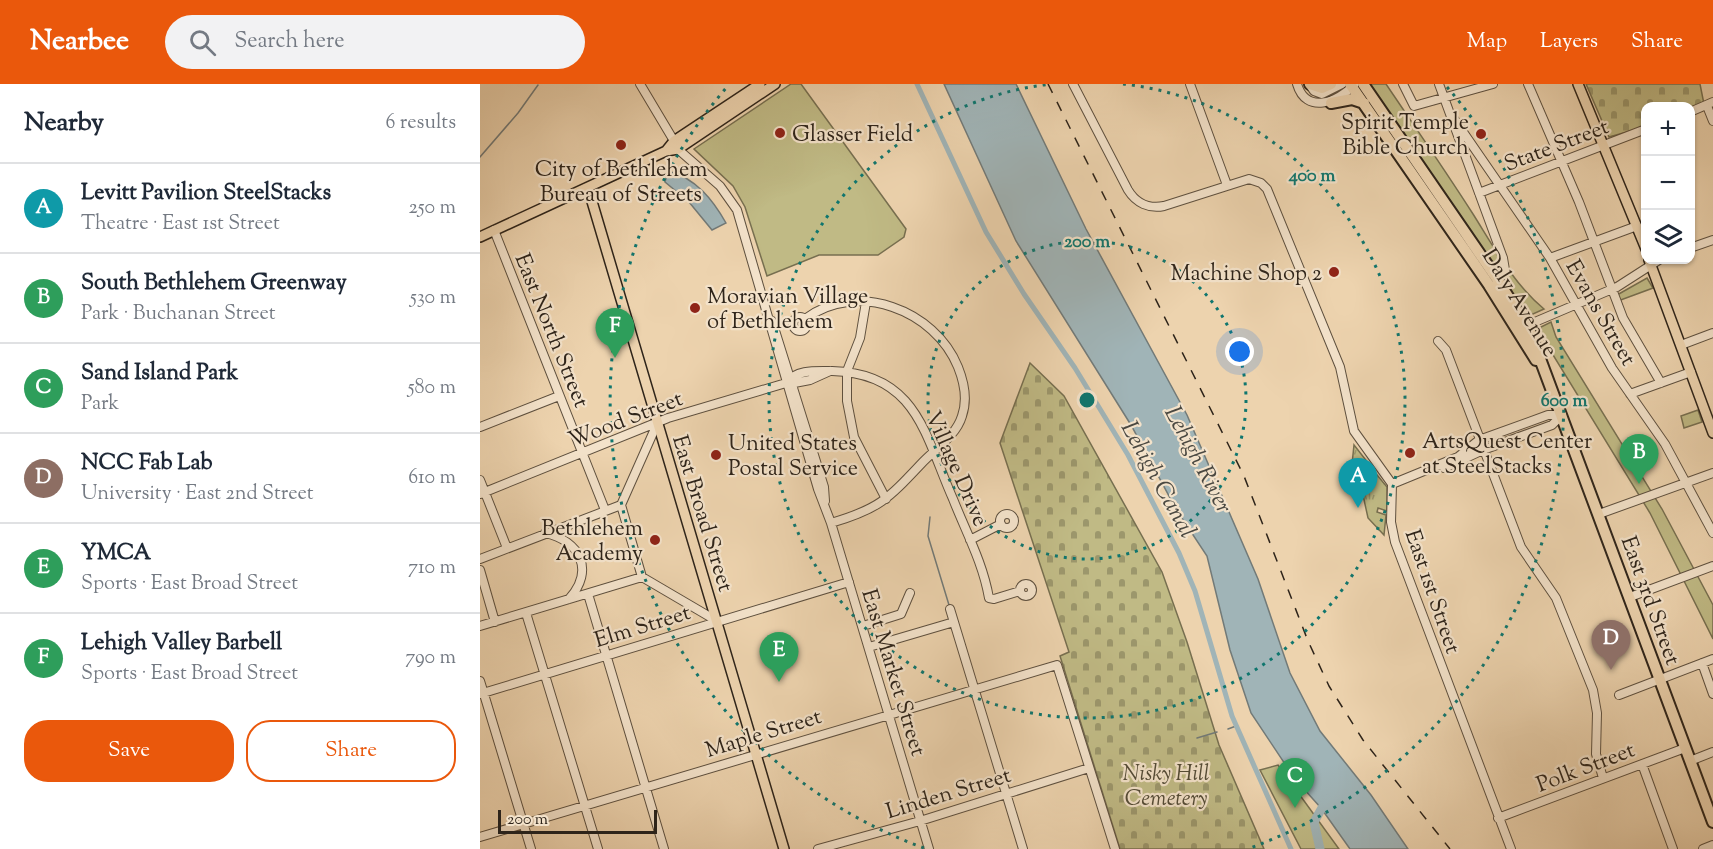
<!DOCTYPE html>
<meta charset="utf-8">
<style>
body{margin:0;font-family:"Sorts Mill Goudy",serif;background:#f2f2f3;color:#1f2937}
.controls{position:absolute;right:18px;top:18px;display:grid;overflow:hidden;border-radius:12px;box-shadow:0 2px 4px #0004}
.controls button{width:54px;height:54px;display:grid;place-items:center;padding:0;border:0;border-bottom:2px solid #e0e1e3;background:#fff;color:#1f2937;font:30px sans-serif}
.scale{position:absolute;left:18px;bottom:15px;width:159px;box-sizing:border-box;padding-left:6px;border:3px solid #2e241a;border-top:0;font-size:16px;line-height:21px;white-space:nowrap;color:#2e241a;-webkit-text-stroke:4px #f3e2ca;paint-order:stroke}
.you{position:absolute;left:760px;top:268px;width:21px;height:21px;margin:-15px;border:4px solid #fff;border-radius:50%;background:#1a73e8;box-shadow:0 0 0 9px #1a73e833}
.badge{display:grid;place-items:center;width:39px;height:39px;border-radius:50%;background:#ea580c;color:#fff;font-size:20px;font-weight:700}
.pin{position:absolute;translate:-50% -50px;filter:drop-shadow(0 2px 3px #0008)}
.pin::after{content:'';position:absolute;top:32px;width:21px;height:18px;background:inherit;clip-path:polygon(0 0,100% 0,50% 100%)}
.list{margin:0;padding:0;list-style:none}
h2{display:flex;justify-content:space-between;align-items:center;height:78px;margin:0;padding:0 24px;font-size:26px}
h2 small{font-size:20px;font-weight:400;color:#747a83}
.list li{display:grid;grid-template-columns:39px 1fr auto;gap:18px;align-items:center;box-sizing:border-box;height:90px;padding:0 24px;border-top:2px solid #e0e1e3}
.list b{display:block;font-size:22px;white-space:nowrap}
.list p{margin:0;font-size:20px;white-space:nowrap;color:#747a83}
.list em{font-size:20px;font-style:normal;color:#747a83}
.actions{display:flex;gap:12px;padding:18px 24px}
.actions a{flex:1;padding:14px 0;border:2px solid #ea580c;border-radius:24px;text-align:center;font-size:21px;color:#ea580c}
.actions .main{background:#ea580c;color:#fff}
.icon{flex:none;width:33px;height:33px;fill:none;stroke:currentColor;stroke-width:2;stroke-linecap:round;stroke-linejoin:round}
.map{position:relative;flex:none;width:1233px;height:765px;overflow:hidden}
header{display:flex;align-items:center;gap:36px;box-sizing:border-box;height:84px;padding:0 30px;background:#ea580c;color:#fff}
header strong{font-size:28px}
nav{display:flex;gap:33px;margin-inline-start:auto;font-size:21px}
.search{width:420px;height:54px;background:#f2f2f3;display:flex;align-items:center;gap:15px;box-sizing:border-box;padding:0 21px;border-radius:33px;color:#747a83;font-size:22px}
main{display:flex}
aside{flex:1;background:#fff}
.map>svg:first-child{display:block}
</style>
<header>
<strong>Nearbee</strong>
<div class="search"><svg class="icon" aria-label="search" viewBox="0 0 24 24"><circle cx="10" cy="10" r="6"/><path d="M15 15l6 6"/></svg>Search here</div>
<nav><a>Map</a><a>Layers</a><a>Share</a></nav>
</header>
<main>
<aside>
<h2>Nearby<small>6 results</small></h2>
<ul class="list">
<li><span class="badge" style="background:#0f9aa8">A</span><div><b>Levitt Pavilion SteelStacks</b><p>Theatre · East 1st Street</p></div><em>250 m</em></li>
<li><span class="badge" style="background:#2e9e5b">B</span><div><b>South Bethlehem Greenway</b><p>Park · Buchanan Street</p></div><em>530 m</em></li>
<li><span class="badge" style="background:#2e9e5b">C</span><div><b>Sand Island Park</b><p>Park</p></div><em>580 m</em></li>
<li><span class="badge" style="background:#8d6e63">D</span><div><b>NCC Fab Lab</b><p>University · East 2nd Street</p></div><em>610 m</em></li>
<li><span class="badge" style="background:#2e9e5b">E</span><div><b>YMCA</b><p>Sports · East Broad Street</p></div><em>710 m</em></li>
<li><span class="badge" style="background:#2e9e5b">F</span><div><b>Lehigh Valley Barbell</b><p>Sports · East Broad Street</p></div><em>790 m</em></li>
</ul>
<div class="actions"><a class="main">Save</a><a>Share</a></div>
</aside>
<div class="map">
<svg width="1233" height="765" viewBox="0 0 1233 765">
<defs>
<pattern id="grass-tufts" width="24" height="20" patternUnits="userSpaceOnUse" patternTransform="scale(1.5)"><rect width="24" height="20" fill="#c0ba85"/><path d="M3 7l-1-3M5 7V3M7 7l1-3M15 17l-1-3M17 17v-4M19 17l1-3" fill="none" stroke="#9c976c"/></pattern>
<pattern id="cemetery-stones" width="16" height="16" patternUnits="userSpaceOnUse" patternTransform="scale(1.5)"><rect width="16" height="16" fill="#c0ba85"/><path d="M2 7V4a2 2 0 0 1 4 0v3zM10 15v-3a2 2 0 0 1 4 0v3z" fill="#9c976c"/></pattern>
</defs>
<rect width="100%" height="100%" fill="#edd3ae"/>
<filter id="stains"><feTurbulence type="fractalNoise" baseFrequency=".00333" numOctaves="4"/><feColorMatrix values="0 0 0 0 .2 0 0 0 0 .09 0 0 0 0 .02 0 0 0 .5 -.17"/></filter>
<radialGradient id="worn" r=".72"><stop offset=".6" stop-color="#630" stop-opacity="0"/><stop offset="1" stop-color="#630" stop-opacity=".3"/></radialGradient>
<path fill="url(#grass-tufts)" stroke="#776f50" stroke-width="1.5" d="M874,361l15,19 -4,9 2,3 6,-6 14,17v24l-9,-3 -1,4 9,3 -2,20 -16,-17 -5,-23 -12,-21z"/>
<path fill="url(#cemetery-stones)" stroke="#776f50" stroke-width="1.5" d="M1106,0h114l4,20 -13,6 -1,-4h-44l-1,21 -36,10z
M550,279l34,33 98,176 25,70 32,103 45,104h-144l-60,-193 9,-4 -69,-209z"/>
<path fill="#c0ba85" stroke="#776f50" stroke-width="1.5" d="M311,0h10l105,145 -2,8 -26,18h-59l-52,21 -22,-69 -12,-21 -39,-37z
M887,0h19c29,43 59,86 87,130 22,35 40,69 71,95l-11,5 -11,-4z
M1167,194l6,10 -35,13 -1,-6z
M1071,238l5,15 106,172 51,96v34l-63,-126 -108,-176 -1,-10z
M1218,326l4,12 -18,6 -3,-12z
M798,681l61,84h-38l-41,-79z"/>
<path fill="#a0b4b7" stroke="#727a78" stroke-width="1.5" d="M464,0h72l70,145 101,186 71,164 32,94 30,58 51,64 37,54h-58l-29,-41 -26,-29 -44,-66 -21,-63 -23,-94 -31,-47 -45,-84 -115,-184z
M188,87c28,7 45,29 58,52l-14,7 -23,-28 -24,-20z"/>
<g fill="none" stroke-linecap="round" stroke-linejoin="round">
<path stroke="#727a78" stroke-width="1.5" d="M0,73l38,-44 20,-28
M450,433l-2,19 21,69
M748,645l8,-3
M717,654l20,-6"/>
<path stroke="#a0b4b7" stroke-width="5" d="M437,0l69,148 38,62 51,74 53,87 51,98 16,38 37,125 59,133"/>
<path stroke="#a0b4b7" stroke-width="9" d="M840,765l-6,-27 13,-23"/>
<g stroke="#5e503f" stroke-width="10">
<path id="minor" d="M160,0l40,67 40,35 17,24 81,279 13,34 98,326
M593,0l55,106c8,13 21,19 36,16l85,-27 12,4 6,6 73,178 14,64 38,53 -1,38 4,20 116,307
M710,0l37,101
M817,0c9,31 41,18 57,1
M829,0l5,7 8,3 20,-10
M923,0l11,22 79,-22
M959,0l64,174 2,12 -8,9
M1048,0l51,118 44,116 38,65
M1227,22l6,15
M1210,28l23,-10
M970,29l100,145 62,110 53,76 48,89
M999,109l167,-64
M14,146l111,280
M1210,164l23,-8
M1070,174l87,-32
M386,218l-6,36 -13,33v30l7,36 32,62
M313 240a7 7 0 1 1 14 0a7 7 0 1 1-14 0Z
M325,235c52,-39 130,-9 153,48 6,15 10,32 4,49 -6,20 -27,33 -41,48 -33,35 -42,45 -90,59
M292,237l52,166 1,14
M1043,243l94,-40 42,-27
M958,257l8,9 75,197 35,51 37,92 4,23 -1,41 7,24
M1201,261l32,-12
M306,299c11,-14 30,-12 46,-12 85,2 93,65 121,128 13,33 30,64 36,99l5,1 26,-8
M309,300l21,-4 20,-9
M1150,310l61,-22
M0,343l79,-31
M964,384l39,-18 69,-25 10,-10
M0,396l27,68
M912,400l66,-27 21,-17 69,-25h14
M0,410l188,-76 118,-35
M141,421l21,72
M1119,430l114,-41
M520 437a7 7 0 1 1 14 0a7 7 0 1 1-14 0Z
M65,449c35,8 50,37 24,66
M490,456l31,-16
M0,475l141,-54 36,-81
M0,486l15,52
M540 506a6 6 0 1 1 12 0a6 6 0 1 1-12 0Z
M108,510l76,255
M1150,513l83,-31
M470,525l73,240
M46,529l72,236
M0,542l162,-49 75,44
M383,542l38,-12 9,-21
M389,563l85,-25
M1222,579l11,31
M0,597l51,168
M0,610l369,-112
M1139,611l94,-36
M1210,677l23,-9
M1162,680l31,85
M1018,734l187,-70
M0,753l577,-172 58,184
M338,765l102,-28 169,-53
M1223,765l10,-4"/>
</g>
<g stroke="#2e241a" stroke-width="12">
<path id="major" d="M1098,0l68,165
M186,67l8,-10 86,-57
M108,104l196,661
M0,153l186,-86 12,-2 97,-65
M1169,176l64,173"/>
</g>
<g stroke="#2e241a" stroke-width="14">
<path id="highway" d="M830,0l12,4 9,-4
M870,0l139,201 47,75
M883,0l134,195 33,53 183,490
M851,19l21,-4 12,4"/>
</g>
<use href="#minor" stroke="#f3e2ca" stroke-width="8"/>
<use href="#major" stroke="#edd3ae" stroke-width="9"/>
<use href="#highway" stroke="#edd3ae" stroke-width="10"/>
<path stroke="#2e241a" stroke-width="1.5" stroke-dasharray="10 10" stroke-linecap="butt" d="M568,0l196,392 64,165 21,45 34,54 87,109"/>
</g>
<g fill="none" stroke="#0f766e" stroke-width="3" stroke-dasharray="3 6">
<circle cx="607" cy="316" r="159"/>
<path d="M643 0A318 318 0 1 1 571 0"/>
<path d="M444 764A477 477 0 0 1 247 3M967 3A477 477 0 0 1 770 764"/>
</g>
<g fill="#8f2418" stroke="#f3e2ca" stroke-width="2">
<circle cx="300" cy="49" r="6"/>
<circle cx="1001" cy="50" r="6"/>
<circle cx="141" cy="61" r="6"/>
<circle cx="854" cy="188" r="6"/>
<circle cx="215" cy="224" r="6"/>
<circle cx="930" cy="369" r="6"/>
<circle cx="236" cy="371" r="6"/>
<circle cx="175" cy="456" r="6"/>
</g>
<g text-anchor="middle" stroke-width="4.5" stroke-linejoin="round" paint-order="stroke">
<g font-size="22" fill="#2e241a" stroke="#f3e2ca" text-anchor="start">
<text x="989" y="45" text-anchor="end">Spirit Temple<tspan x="989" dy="25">Bible Church</tspan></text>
<text x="312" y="57">Glasser Field</text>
<text x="141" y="92" text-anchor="middle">City of Bethlehem<tspan x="141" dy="25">Bureau of Streets</tspan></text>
<text x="842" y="196" text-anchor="end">Machine Shop 2</text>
<text x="227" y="219">Moravian Village<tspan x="227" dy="25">of Bethlehem</tspan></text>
<text x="942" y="364">ArtsQuest Center<tspan x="942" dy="25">at SteelStacks</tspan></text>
<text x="248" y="366">United States<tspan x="248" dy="25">Postal Service</tspan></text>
<text x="163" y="451" text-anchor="end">Bethlehem<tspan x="163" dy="25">Academy</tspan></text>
</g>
<g font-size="22" fill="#2e241a" stroke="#f3e2ca">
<text transform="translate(1076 60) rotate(-21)" y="8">State Street</text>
<text transform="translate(1041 218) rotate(58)" y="8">Daly Avenue</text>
<text transform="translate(1122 228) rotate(60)" y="8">Evans Street</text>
<text transform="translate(73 246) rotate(68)" y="8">East North Street</text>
<text transform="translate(145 334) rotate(-21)" y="8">Wood Street</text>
<text transform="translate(478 384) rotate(66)" y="8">Village Drive</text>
<text transform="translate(224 429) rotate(73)" y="8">East Broad Street</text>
<text transform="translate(954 507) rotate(71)" y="8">East 1st Street</text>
<text transform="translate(1172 516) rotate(70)" y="8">East 3rd Street</text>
<text transform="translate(162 541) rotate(-17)" y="8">Elm Street</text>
<text transform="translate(415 588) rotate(73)" y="8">East Market Street</text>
<text transform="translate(283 648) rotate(-17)" y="8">Maple Street</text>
<text transform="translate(1105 682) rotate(-21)" y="8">Polk Street</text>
<text transform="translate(468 708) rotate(-17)" y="8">Linden Street</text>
</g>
<g font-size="22" font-style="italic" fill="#524a35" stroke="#f3e2ca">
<text x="686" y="696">Nisky Hill<tspan x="686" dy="25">Cemetery</tspan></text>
</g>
<g font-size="24" font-style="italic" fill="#4a4841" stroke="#f3e2ca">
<text transform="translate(719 375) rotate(62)" y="8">Lehigh River</text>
<text transform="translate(679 395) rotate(61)" y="8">Lehigh Canal</text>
</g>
</g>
<circle cx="607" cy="316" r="9" fill="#0f766e" stroke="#f3e2ca" stroke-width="3"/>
<g font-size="18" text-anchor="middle" font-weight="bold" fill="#0f766e" stroke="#f3e2ca" stroke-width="4.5" stroke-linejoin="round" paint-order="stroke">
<text x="832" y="97">400 m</text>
<text x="607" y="163">200 m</text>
<text x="1084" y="322">600 m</text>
</g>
<rect width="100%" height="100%" filter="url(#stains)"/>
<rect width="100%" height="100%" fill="url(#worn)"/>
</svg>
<div class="controls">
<button>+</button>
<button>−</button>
<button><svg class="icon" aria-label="layers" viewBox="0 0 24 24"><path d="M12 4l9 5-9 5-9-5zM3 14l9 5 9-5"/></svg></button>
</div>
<div class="scale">200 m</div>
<div class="you"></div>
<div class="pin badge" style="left:878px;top:424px;background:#0f9aa8">A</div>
<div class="pin badge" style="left:1159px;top:400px;background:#2e9e5b">B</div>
<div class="pin badge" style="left:815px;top:724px;background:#2e9e5b">C</div>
<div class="pin badge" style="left:1131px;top:586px;background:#8d6e63">D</div>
<div class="pin badge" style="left:299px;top:598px;background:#2e9e5b">E</div>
<div class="pin badge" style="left:135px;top:274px;background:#2e9e5b">F</div>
</div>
</main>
